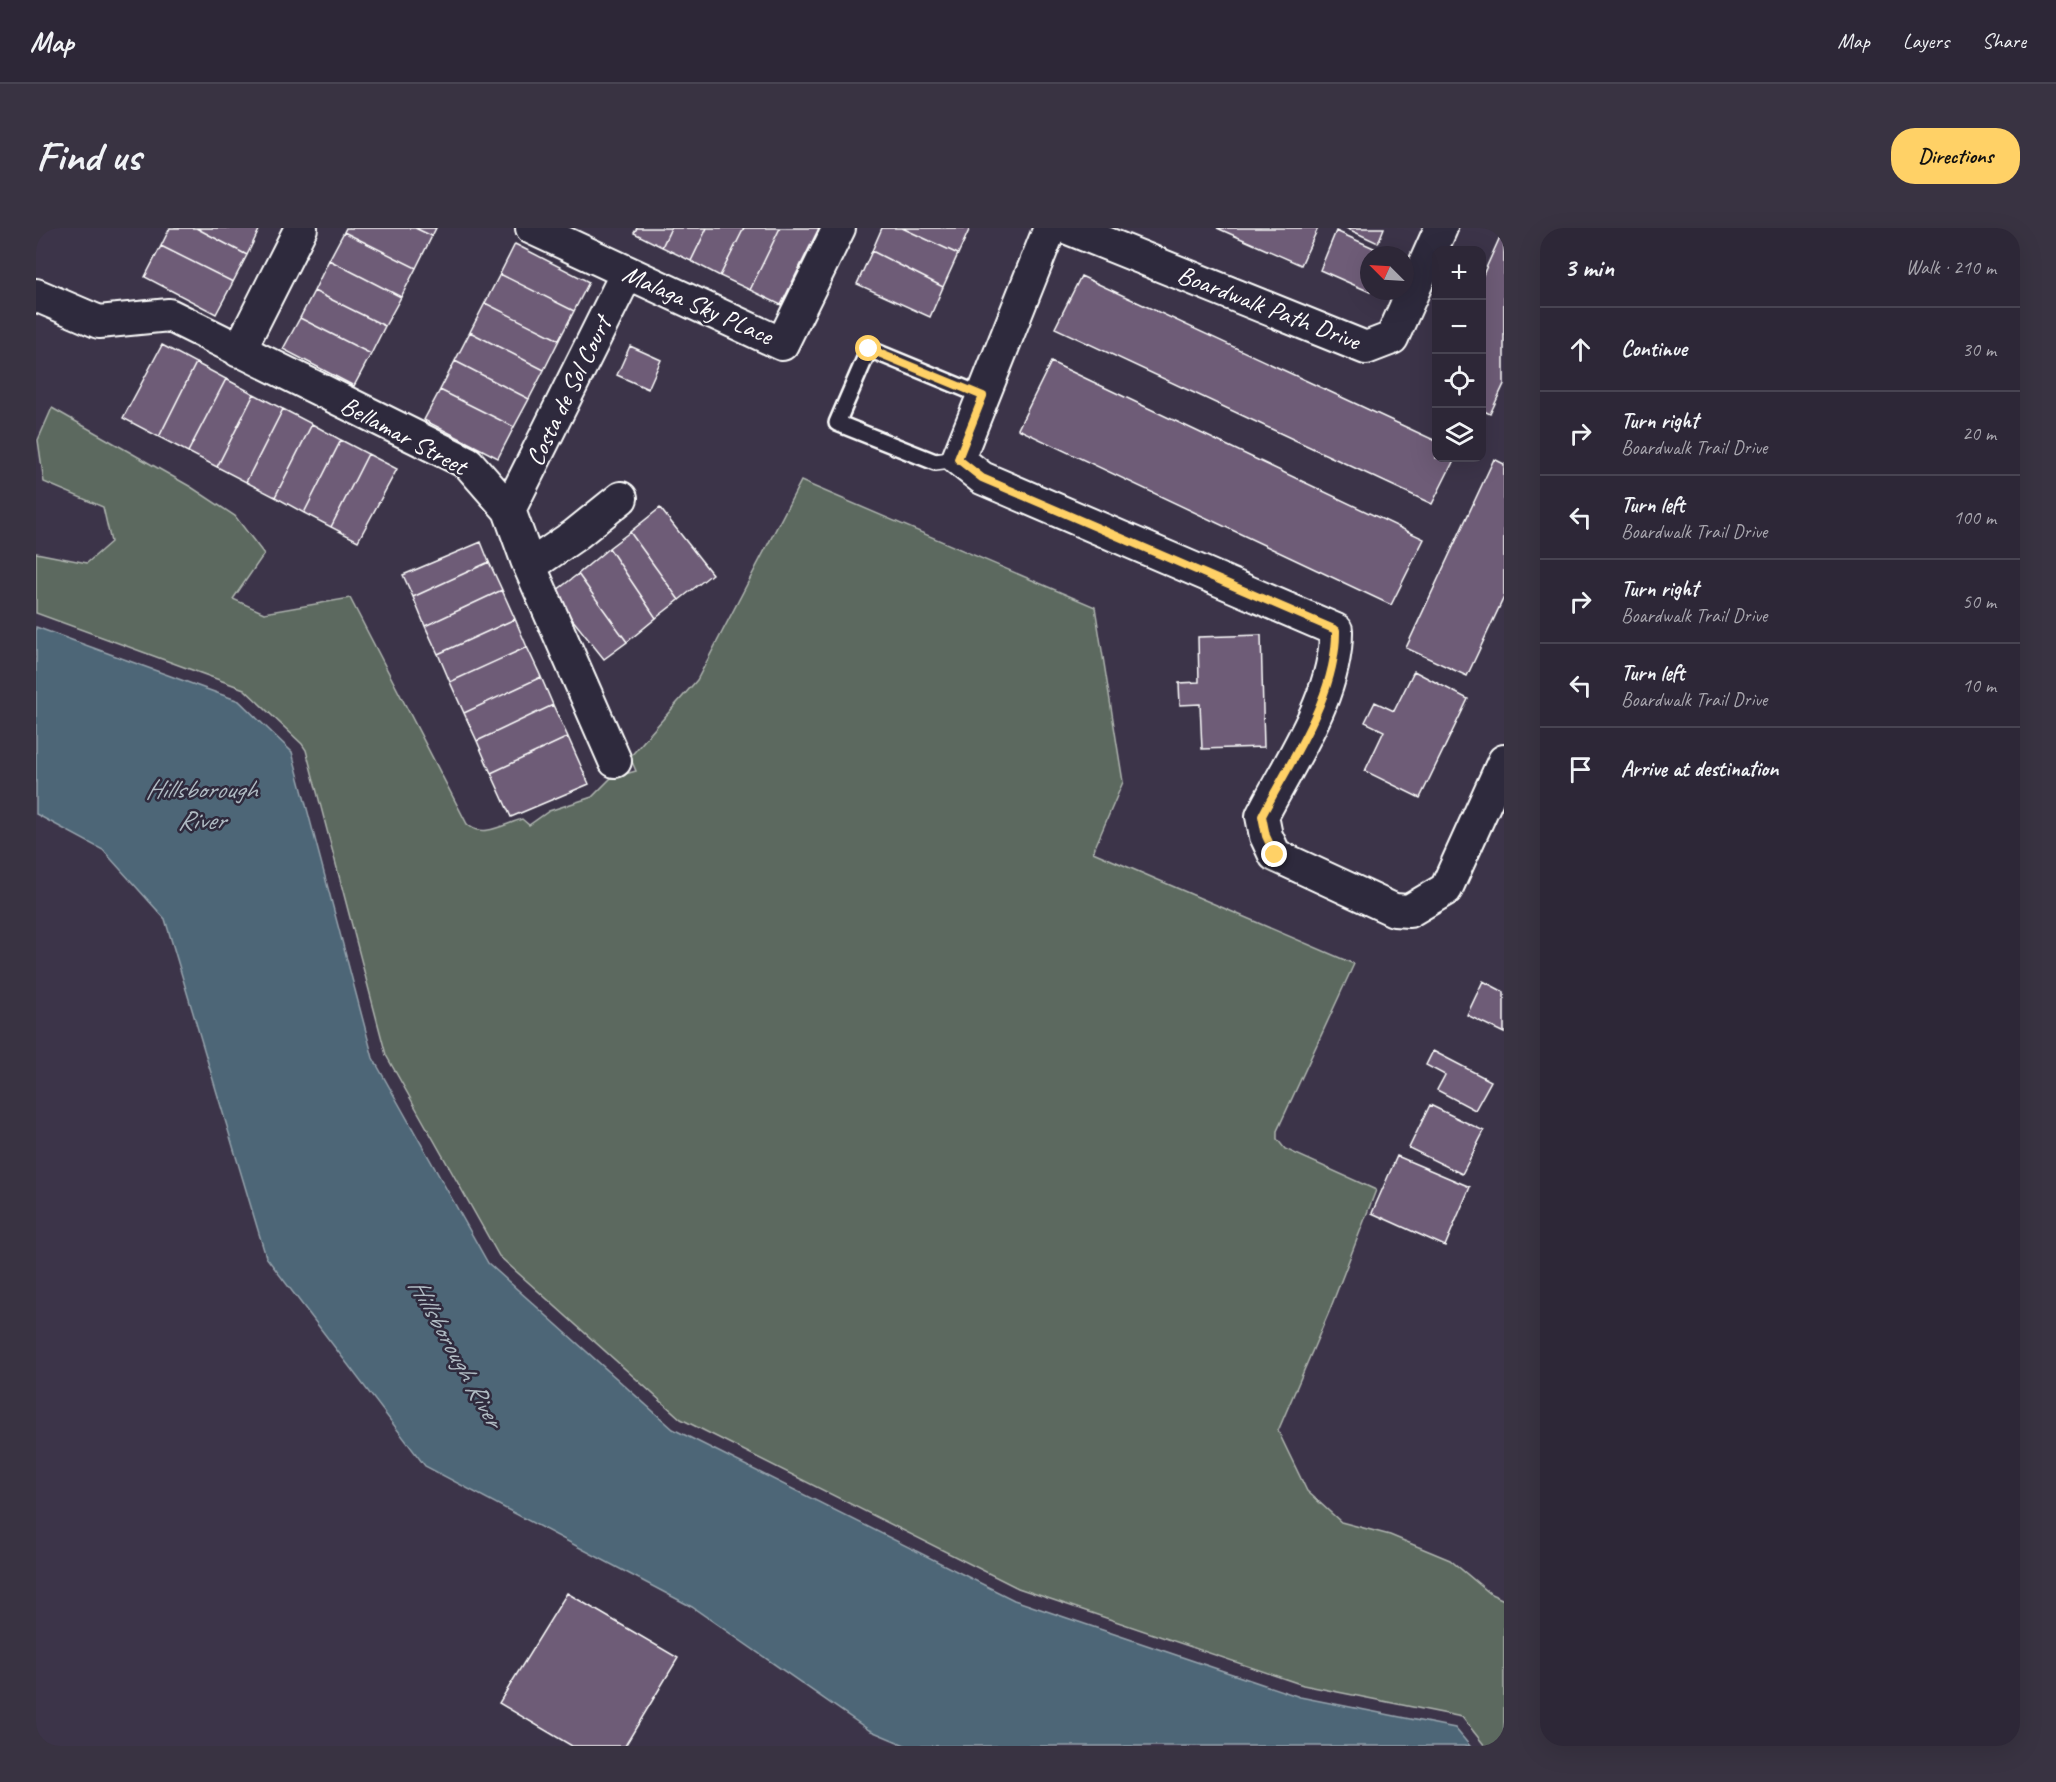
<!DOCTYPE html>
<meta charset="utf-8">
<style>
body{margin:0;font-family:Caveat,sans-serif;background:#393342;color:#f1f3f6}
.controls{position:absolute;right:18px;top:18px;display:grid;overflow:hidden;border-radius:12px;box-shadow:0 6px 24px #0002}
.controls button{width:54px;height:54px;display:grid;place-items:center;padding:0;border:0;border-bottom:2px solid #484452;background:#2d2737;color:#f1f3f6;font:30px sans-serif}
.compass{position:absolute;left:1324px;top:18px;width:54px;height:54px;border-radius:50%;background:#2d2737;box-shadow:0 6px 24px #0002;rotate:294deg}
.stop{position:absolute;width:18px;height:18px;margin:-14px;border:4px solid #ffd166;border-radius:50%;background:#fff}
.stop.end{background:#ffd166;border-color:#fff;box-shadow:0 2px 6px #0008}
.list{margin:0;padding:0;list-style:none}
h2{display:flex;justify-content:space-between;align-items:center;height:78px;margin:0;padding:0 24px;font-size:26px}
h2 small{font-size:20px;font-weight:400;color:#a7a5ad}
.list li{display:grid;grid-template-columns:39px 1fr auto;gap:18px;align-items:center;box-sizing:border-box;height:84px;padding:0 24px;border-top:2px solid #484452}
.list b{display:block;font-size:22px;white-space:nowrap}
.list p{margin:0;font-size:20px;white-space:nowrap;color:#a7a5ad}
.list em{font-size:20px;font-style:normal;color:#a7a5ad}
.icon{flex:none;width:33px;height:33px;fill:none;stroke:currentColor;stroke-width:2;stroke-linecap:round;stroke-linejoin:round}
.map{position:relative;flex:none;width:1468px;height:1518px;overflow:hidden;border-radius:24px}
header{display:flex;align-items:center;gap:36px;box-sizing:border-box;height:84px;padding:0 30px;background:#2d2737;border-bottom:2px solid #484452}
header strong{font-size:28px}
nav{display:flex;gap:33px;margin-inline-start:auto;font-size:21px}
.intro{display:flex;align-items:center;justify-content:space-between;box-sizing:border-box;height:144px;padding:0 36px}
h1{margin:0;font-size:42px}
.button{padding:15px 27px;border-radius:24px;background:#ffd166;color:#111;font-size:21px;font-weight:700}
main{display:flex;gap:36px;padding:0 36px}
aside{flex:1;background:#2d2737;border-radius:24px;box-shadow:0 6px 24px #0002}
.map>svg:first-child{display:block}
</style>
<header>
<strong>Map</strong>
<nav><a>Map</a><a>Layers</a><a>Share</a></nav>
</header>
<div class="intro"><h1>Find us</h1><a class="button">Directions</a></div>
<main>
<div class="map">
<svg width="1468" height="1518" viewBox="0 0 1468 1518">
<rect width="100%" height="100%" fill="#3c3449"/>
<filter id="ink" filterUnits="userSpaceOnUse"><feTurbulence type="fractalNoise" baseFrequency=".0167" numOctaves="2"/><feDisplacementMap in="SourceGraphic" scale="12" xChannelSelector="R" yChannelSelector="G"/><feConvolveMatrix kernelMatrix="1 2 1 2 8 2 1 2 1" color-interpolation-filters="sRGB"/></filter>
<g filter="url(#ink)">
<path fill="#5c695f" stroke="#aeb4af" stroke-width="1.5" d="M16,180l139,79 44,29 29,38 -31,45 31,14 86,-15 117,226c14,15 38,0 55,-5l7,6 20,-14 43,-14 19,-19 25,-7 -6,-14 67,-77 104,-199 294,126 28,175 -30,70 261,112 -77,167v8l8,10 91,41 -47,122 -51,119 29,60 34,31 49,13 60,25 41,34 13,6v146h-19l-23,-29 -159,-32 -285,-97 -337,-169 -182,-163 -113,-201 -80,-305 -4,-6 -58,-55 -208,-76v-60l51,10 24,-21 -8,-35 -59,-25 -6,-42z"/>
<path fill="#4e6677" stroke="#95a3ad" stroke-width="1.5" d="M0,399l203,74 53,51 81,306 115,205 185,166 341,171 286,97 155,31 15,18h-563l-38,-16 -177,-123 -267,-141 -159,-209 -101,-338 -62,-69 -67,-36z"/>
<path fill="#6e5c77" stroke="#fff" stroke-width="1.5" d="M134,0h26l51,27 -14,27 -72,-36z
M160,0h64l-13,27z
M310,0h69l17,8 -16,32 -72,-36z
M379,0h21l-4,8z
M601,0h34l-9,19 -28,-14z
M635,0h36l-16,33 -29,-14z
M671,0h37l-24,48 -29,-15z
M708,0h36l-30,62 -30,-14z
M744,0h39l-38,77 -31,-15z
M846,0h20l56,26 -15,33 -71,-36z
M866,0h68l-12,26z
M1181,0h101l-17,37z
M1310,0h38l-6,15z
M1468,0v156l-14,30 -8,-4v-133z
M1300,3l51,23 -18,1 1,37 -50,-22z
M308,4l72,36 -15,29 -72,-37z
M479,16l74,38 -15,29 -74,-37z
M125,18l72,36 -17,32 -71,-37z
M836,23l71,36 -13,30 -73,-33z
M293,32l72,37 -16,29 -71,-35z
M464,46l74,37 -15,29 -74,-37z
M1045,48l355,165v17h19l-23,46 -377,-176z
M278,63l71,35 -14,28 -71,-36z
M449,75l74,37 -15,30 -74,-38z
M264,90l71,36 -17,32 -71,-37z
M434,104l74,38 -15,29 -74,-38z
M126,117l34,18 -37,74 -36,-19z
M594,118l31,14 -13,29 -31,-14z
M419,133l74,38 -15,28 -74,-37z
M1015,134l373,177 -33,66 -373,-176z
M160,135l30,16 -38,73 -29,-15z
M190,151l28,15 -37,73 -29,-15z
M404,162l74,37 -16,31 -74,-38z
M218,166l29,15 -37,73 -29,-15z
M247,181l29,15 -37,73 -29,-15z
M276,196l29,16 -37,73 -29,-16z
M305,212l27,14 -37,73 -27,-14z
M332,226l29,15 -39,72 -27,-14z
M1458,231l10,5v133l-37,79 -61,-28z
M624,280l52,66 -33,26 -49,-68z
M594,304l49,68 -23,18 -47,-70z
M445,314l8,20 -76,35 -10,-22z
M573,320l47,70 -29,24 -49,-68z
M453,334l13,28 -77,36 -12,-29z
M542,346l49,68 -23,17 -52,-65z
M466,362l13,29 -77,35 -13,-28z
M479,391l12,28 -77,35 -12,-28z
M1225,407l3,112 -62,2 -2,-45 -20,1 -1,-22 20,-1 -1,-45z
M491,419l14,30 -77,36 -14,-31z
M1378,443l54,28 -48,99 -55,-27 19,-40 -19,-9 10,-20 19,9z
M505,449l12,28 -76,36 -13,-28z
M517,477l15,32 -77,36 -14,-32z
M532,509l21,47 -78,33 -20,-44z
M1447,753l21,11v41l-37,-18z
M1397,823l58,30 -16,29 -38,-20 8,-15 -19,-10z
M1394,877l54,26 -22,43 -53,-26z
M1361,928l73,31 -25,59 -73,-33z
M531,1365l111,65 -53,88h-53l-73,-43z"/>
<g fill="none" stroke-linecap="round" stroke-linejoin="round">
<g stroke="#fff" stroke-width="20">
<path id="service" d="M922,231l-23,3 -98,-39 32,-74 114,47"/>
</g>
<g stroke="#fff" stroke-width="36">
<path id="minor" d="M496,0l250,116 57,-116
M1014,0l-92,231 24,19 354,152c1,65 -45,129 -74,186l4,20 9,19 119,55 15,1 37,-22 58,-128
M1032,0l298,120 26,-10 49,-110
M0,67l63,27 70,-7 299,148 41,47 18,50 88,201
M203,123l62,-123
M473,282l118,-237
M494,338l45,-31 46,-37"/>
</g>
<use href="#service" stroke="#2f2a3d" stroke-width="15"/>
<use href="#minor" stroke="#2f2a3d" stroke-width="32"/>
</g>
</g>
<g fill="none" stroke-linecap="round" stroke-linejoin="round" filter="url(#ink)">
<path stroke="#ffd166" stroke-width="8" d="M833,121l114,47 -25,63 24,19 354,152c1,66 -45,129 -74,186l4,20 9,19"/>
</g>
<g text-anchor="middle" stroke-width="5" stroke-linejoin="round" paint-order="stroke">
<g font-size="26" fill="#fff" stroke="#2f2a3d">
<text transform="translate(662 76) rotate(24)" y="9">Malaga Sky PLace</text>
<text transform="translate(1233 79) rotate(21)" y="9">Boardwalk Path Drive</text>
<text transform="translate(532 163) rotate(-64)" y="9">Costa de Sol Court</text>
<text transform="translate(368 207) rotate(28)" y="9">Bellamar Street</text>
</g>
<g font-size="27" font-style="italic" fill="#afbac2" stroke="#2f2a3d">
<text x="165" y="570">Hillsborough<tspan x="165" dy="31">River</tspan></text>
<text transform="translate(420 1124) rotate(61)" y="9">Hillsborough River</text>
</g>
</g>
</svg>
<div class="controls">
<button>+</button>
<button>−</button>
<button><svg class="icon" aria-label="locate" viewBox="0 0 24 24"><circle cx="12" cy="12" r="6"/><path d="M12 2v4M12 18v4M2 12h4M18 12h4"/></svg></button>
<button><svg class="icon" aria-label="layers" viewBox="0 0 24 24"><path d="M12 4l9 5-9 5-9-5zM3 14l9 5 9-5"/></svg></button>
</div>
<svg class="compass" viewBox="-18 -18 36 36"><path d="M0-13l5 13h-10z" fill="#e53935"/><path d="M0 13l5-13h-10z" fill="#a7a5ad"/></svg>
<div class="stop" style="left:833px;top:121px"></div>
<div class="stop end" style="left:1239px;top:627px"></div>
</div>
<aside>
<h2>3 min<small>Walk · 210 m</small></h2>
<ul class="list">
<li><svg class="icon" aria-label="ahead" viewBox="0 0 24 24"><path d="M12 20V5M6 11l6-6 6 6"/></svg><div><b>Continue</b></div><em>30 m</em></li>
<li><svg class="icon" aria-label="right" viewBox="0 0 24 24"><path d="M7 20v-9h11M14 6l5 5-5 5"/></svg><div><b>Turn right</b><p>Boardwalk Trail Drive</p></div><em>20 m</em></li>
<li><svg class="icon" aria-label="left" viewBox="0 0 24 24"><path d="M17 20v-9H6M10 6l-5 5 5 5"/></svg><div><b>Turn left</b><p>Boardwalk Trail Drive</p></div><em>100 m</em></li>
<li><svg class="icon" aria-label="right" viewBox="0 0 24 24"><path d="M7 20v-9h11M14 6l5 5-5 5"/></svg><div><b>Turn right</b><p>Boardwalk Trail Drive</p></div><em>50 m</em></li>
<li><svg class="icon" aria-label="left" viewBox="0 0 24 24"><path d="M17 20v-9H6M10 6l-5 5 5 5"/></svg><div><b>Turn left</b><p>Boardwalk Trail Drive</p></div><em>10 m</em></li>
<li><svg class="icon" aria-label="arrive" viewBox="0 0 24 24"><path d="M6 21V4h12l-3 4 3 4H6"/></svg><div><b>Arrive at destination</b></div></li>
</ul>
</aside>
</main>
